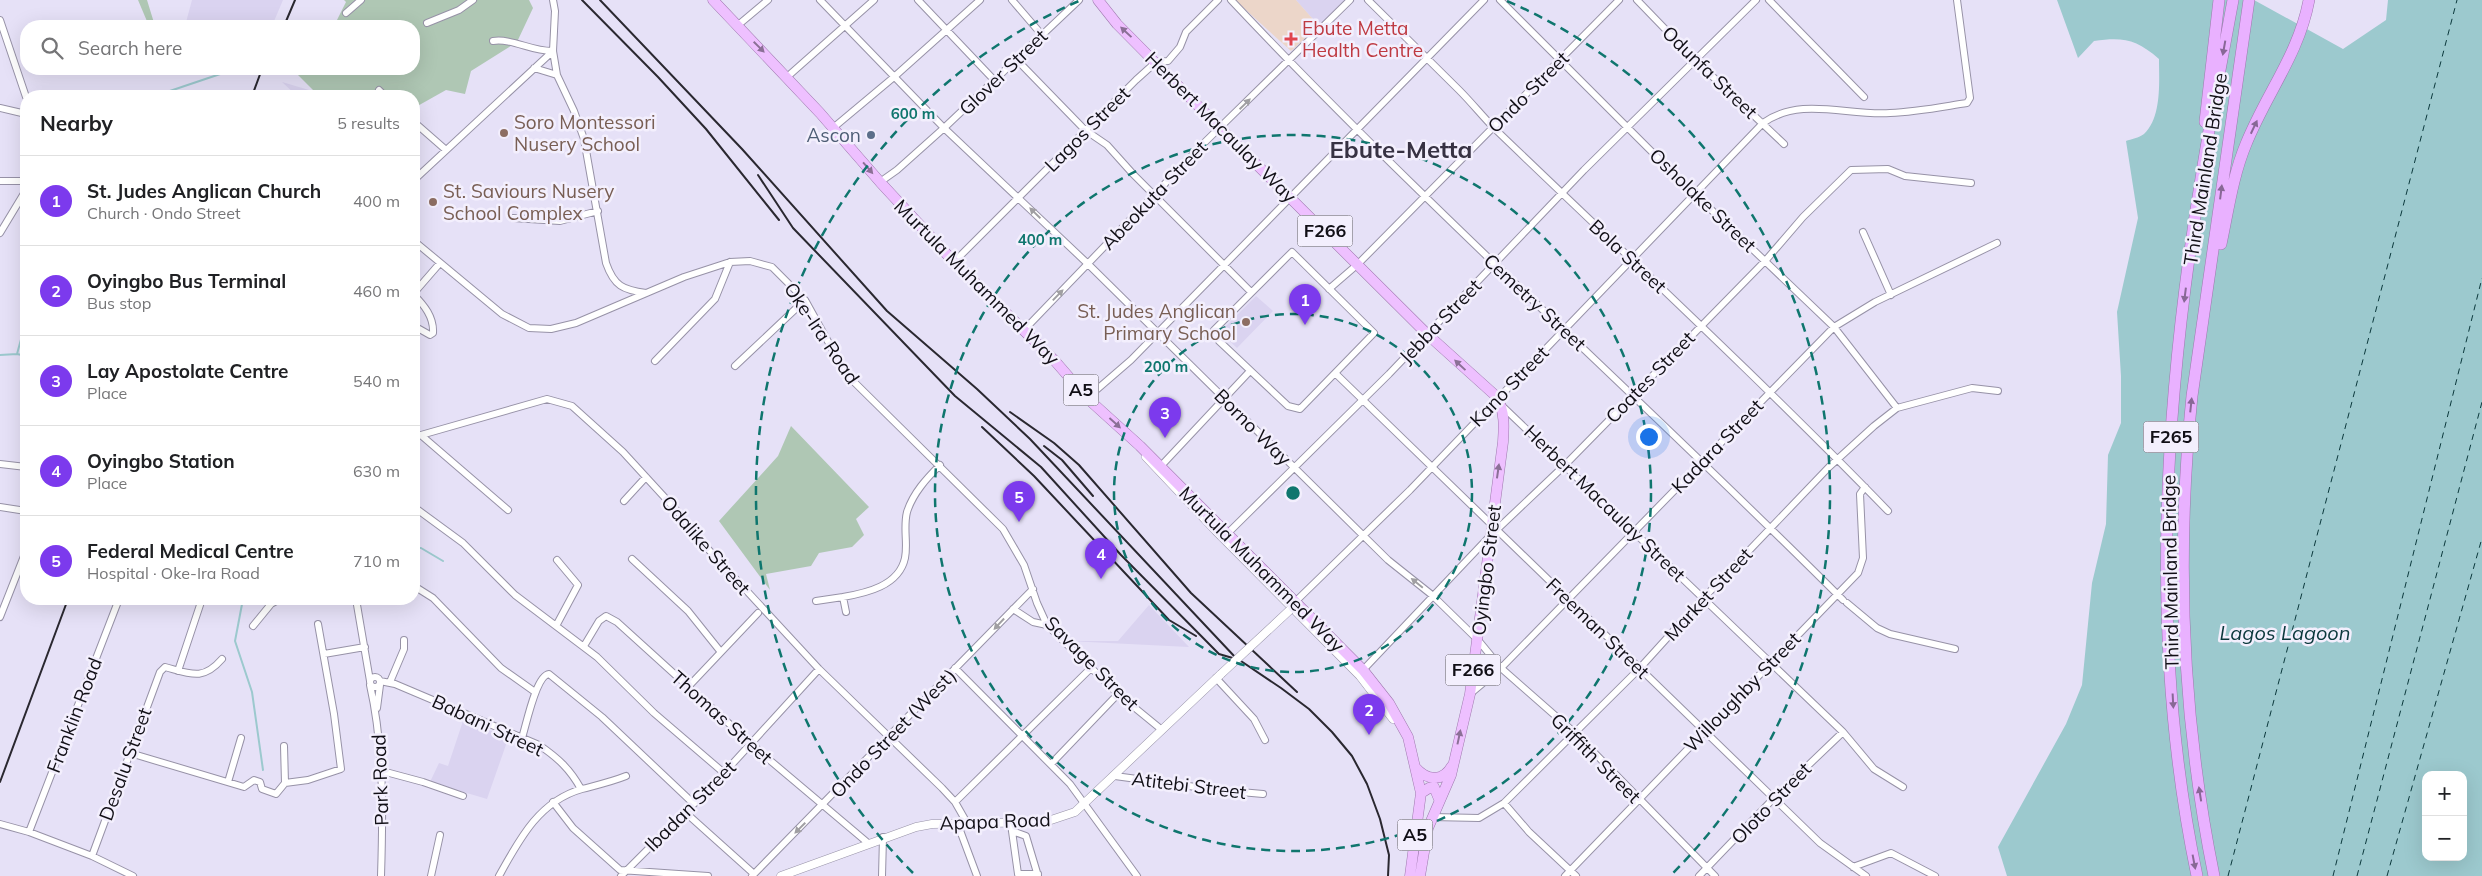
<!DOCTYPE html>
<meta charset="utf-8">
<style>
body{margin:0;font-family:Mulish,sans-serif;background:#f2f2f2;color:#202124}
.controls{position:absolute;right:15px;bottom:15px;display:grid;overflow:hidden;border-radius:10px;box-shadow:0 5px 20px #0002}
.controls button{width:45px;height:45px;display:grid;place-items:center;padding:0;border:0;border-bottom:1px solid #e0e0e0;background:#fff;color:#202124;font:25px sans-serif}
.you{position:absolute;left:1648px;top:436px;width:18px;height:18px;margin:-12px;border:4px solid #fff;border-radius:50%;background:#1a73e8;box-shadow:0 0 0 8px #1a73e833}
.badge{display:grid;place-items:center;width:32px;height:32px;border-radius:50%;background:#7c3aed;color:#fff;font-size:16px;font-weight:700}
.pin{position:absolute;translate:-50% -41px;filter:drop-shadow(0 1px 2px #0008)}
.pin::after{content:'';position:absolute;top:26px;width:18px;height:15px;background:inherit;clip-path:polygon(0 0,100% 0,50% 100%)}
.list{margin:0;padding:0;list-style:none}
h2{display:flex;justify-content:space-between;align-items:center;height:65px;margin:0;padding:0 20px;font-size:21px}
h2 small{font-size:16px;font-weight:400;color:#757577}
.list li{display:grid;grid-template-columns:32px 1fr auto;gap:15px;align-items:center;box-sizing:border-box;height:90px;padding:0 20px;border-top:1px solid #e0e0e0}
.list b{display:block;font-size:19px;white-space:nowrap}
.list p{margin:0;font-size:16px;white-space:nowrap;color:#757577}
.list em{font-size:16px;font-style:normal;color:#757577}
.icon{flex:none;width:28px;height:28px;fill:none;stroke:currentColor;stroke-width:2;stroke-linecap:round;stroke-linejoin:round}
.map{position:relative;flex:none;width:2482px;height:876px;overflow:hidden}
.search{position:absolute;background:#fff;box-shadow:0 5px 20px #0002;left:20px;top:20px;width:400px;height:55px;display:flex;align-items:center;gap:12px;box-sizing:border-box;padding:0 18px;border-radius:20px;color:#757577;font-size:19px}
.panel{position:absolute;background:#fff;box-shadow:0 5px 20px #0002;left:20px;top:90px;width:400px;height:515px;border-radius:20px}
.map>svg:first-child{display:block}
</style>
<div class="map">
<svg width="2482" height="876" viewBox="0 0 2482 876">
<rect width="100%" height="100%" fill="#e6e1f7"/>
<path fill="#dad3f0" d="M192,0h91l-11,26h-87z
M1296,0h50l-27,26z
M282,82l27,8 6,6h-18z
M1256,296l17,15 -36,37 -17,-16z
M1149,605l40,42 -121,-6h50z
M464,718l44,21 -21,60 -57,-17 9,-19 9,3z"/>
<path fill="#ecd6c9" d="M1235,0h61l23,26 -28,25z"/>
<path fill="#afc7b4" d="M138,0h9l8,26h-6z
M344,0h185l4,8 -16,34 -46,29 -6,23 -19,-4 -32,18v-12h-95l-21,-21 -1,-6h117v-43h-80l12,-24z
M791,426l78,81 -13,12 8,16 -12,12 -33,6 -8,13 -45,8 4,16 -51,-69 59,-65z"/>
<path fill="#9cc9ce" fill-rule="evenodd" d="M2057,0h197l89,49 43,-29 2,-20h94v876h-475l-9,-29 68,-123 16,-39 10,-102 14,-59 2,-69 13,-32v-47l-4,-64 21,-94 -12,-77c5,-2 13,-3 18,-7 18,-17 15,-52 15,-75 -23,-20 -36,-22 -65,-18l-16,17zM2426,775h37v82h-37z"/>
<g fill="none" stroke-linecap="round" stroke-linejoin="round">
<path stroke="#9cc9ce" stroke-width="2" d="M155,96l80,-27
M17,354l9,-33
M0,355l17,-1 9,2
M414,548h7l22,13
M243,599l-8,42 17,51 11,78"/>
<path stroke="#0b383c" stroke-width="1" stroke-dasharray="6 5" stroke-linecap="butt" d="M2228,876l229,-876
M2333,876l149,-598
M2357,876l125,-474
M2387,876l95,-338"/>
<g stroke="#9792a7" stroke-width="8">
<path id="minor" d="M553,0l2,11 -2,40 4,24 17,36 10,28 22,124c8,23 17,27 40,30
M820,0l124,128
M918,0l77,81
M1012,0l30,35
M1231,0c196,208 410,398 612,600
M1368,0c30,30 61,60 91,90 13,13 24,27 36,39 132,127 266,251 393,382
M1500,0l177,177 157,150 63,81
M1637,0l58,60 89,84
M1769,0l95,97
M346,13l15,-13
M0,20l26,77
M427,23l32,-13 14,-10
M737,26l31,-26
M493,41c19,-3 40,11 60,10
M1016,59l69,71 22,15 26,29 118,118
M534,68l23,7
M787,77l87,-77
M379,90l6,6
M0,108l26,6
M414,122l32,28
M833,128l61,-51 86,-77
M944,128l144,136 300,296 44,35 46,45 23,28 74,65 140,143
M414,180l139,-129
M0,181h26
M880,182l17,-12 47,-42 135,-128
M513,218l47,3 38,-10
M1863,232l28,63
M0,233l26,-43
M414,241l88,73 27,14 22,1 25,-6 108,-46 46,-15 20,-1 22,6 33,33 41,74 157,155 21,36 13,38 10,22 71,69 44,36
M1292,252l82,81 -74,76 -12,-3 -69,-65 -5,-11z
M954,262l182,-182 20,-18 12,-1 12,-14 6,-15 32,-32
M1329,289l29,-25 261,-264
M414,293l26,-30
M414,295c10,10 20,22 19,38l-3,2 -16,-9
M1024,330l181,-188 145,-142
M655,361l60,-62 15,-37
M735,366l70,-66
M1335,373l485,470 46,33
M1087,398l44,-38 353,-360
M1501,405l342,327 31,37 29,18
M422,436l86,74
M414,437l133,-38 25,7 51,46 55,60 30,37 111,120 123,119 13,14 12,21
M0,464l26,3
M1160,467l90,-96
M624,501l22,-24
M0,507l26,4
M414,507l49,36 52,52 82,62 57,56 70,60
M1227,534l162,-160 195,-204 172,-170
M632,559l56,52 32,40
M414,586l19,12 68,70 34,24
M356,599l14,82
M816,601l27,-4
M1295,602l115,-112 353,-367c38,-27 83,-7 127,-10 26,-1 51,-6 77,-10l3,-5 -13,-98
M1847,603l30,25 13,6 65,15
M1013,609l20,13 14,3
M846,612l-3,-15c23,-4 56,-11 62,-39 3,-15 -2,-30 2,-46 6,-19 20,-34 33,-47
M0,617l26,-66
M253,626l18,-22 9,-5
M556,626l22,-41 -21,-25
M584,646l15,-25 7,-5 11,6 149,135 102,86
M324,654l41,-7
M955,668l115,116 67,92
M1363,670l126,-133 76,-72 201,-205 37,-43 48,-47 37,-1 17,7 66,7
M178,671l24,-72
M370 682a5 5 0 1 1 10 0a5 5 0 1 1-10 0Z
M1216,678l38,41 11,21
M380,681l15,3 144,61c19,13 31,24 42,44
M390,682l14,-33v-9
M370,685c14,62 13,128 11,191
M688,687l70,-74
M1470,694l31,-26 333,-341 41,-25 122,-59
M377,708l3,-23
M522,738c4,-12 14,-63 27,-64l53,43 92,87
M284,746l1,37
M130,753l114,34 10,-7 6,2 2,7 14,5 9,-11 23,-3 33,-11 -7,-55 -16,-90
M1051,764l67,-70
M382,771l41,11 40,14
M1115,776l103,14 45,4
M228,782l13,-44
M553,802l20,26 47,42 88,6
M955,802l136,-134
M1504,803l25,29 47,44
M686,813l68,61
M1432,817l47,1 25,-15 135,-134 57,-63 133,-139 45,-41 23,-18 75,-20 26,3
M0,824l29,8 63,24 41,20
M1011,824l7,50h20
M958,825l19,51
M1012,831l14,5 12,40
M29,832l90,-233
M92,856l68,-184 5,-5c26,7 38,14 57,-8
M1853,867l38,-14 44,23
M431,876l9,-41
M499,876c20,-36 40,-75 83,-87 15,-4 29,-7 44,-13
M621,876l103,-103 95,-104
M752,876l281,-287
M882,876l1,-39
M1565,876l293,-303 5,-15 -3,-64 5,-7
M1699,876l74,-77 70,-67"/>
</g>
<g stroke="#9792a7" stroke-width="9">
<path id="tertiary" d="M1146,457l70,74 144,145 33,43
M781,876l135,-49 16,-3 113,-2 30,-10 146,-138"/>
</g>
<g stroke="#9d78ad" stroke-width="11">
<path id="trunk" d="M713,0l107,113 60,69 74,80 101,99 32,37 53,48 223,224 26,33 19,34 13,56 -11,83
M1098,0l19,24 103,104 207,206 70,63c8,15 7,30 6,45l-33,252 -19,81 -23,53 -8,48
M1415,767c12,14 28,15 37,-1
M1421,793l8,-5 5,-1 5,12"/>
</g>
<g stroke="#9d78ad" stroke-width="12">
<path id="motorway" d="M2205,122l14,-122
M2221,244c7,-33 12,-69 25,-100 20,-50 53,-90 63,-144
M2197,876c-49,-233 -33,-477 6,-710 9,-56 20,-111 30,-166
M2214,876c-32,-157 -38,-321 -22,-480l57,-396"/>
</g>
<use href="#minor" stroke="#fff" stroke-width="6"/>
<use href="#tertiary" stroke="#fff" stroke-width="8"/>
<use href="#trunk" stroke="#eec0ff" stroke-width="10"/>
<use href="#motorway" stroke="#e9b1ff" stroke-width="11"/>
<path stroke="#2a2830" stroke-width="2" d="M582,0l76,77 48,52 73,91
M600,0l142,149 145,162 90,78 53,50 205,218 46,31 28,21 23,23 20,24 15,28 13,35 9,36 -1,21
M284,26l11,-26
M252,96l10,-27
M758,175l35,53 162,168 86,71 80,88 98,99 17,5
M1010,412l44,31 25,22 112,128 106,99
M982,427l52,49 135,144 27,16
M1044,446l18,14 31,36
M0,782l68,-183"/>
<g stroke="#9792a7" stroke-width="9" stroke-linecap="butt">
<path id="tertiary-bridge" d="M1221,674l71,-66"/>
</g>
<use href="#tertiary-bridge" stroke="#fff" stroke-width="8"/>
</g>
<defs><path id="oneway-solid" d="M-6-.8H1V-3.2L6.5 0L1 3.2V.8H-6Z" transform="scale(1.25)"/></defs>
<g fill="#8b7096">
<use href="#oneway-solid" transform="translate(1126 32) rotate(-137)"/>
<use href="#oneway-solid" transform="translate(759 47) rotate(45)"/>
<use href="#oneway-solid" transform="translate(868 168) rotate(49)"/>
<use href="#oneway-solid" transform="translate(1460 365) rotate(-137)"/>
<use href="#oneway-solid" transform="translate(1115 423) rotate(42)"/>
<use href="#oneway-solid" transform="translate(1498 471) rotate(-82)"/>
<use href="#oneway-solid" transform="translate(1459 737) rotate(-78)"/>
</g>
<g fill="#886896">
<use href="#oneway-solid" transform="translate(2224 48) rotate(100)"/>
<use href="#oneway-solid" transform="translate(2254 127) rotate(-65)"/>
<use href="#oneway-solid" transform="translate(2221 192) rotate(-83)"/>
<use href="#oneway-solid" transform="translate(2185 295) rotate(97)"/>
<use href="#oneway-solid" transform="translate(2191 405) rotate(-84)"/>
<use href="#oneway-solid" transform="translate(2173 701) rotate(87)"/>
<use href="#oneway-solid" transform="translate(2200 794) rotate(-99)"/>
<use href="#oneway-solid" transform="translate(2194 862) rotate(79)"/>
</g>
<g fill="#a09fa2">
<use href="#oneway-solid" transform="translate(1245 104) rotate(-44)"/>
<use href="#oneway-solid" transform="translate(1035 213) rotate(-136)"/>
<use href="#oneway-solid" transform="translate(1058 295) rotate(-46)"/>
<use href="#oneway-solid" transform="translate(1417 583) rotate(-141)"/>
<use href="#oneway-solid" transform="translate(999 624) rotate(133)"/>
<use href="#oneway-solid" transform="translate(800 828) rotate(135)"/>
</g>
<g fill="none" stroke="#0f766e" stroke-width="2.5" stroke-dasharray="9 6">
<circle cx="1293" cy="493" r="179"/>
<circle cx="1293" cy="493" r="358"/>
<path d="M913 873A537 537 0 0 1 1079 1M1507 1A537 537 0 0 1 1673 873"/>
</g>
<path fill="#e0444e" stroke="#f3effd" stroke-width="2" d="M1288.5 31.5h5v5h5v5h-5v5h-5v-5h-5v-5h5z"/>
<g fill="#8d6e63" stroke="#f3effd" stroke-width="2">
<circle cx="504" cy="133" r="5"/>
<circle cx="433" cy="202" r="5"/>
<circle cx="1246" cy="322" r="5"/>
</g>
<circle fill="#5c6f8a" stroke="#f3effd" stroke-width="2" cx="871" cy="135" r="5"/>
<g text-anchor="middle" stroke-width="5" stroke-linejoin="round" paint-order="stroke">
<g fill="#f3effd" stroke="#55525b" stroke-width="1">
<rect x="1297.5" y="215.5" width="55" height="31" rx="4"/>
<rect x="1063.5" y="374.5" width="35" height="31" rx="4"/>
<rect x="2143.5" y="421.5" width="55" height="31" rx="4"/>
<rect x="1445.5" y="654.5" width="55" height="31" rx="4"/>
<rect x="1397.5" y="819.5" width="35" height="31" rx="4"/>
</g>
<g font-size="18" font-weight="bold" fill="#110f16">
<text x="1325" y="237">F266</text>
<text x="1081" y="396">A5</text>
<text x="2171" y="443">F265</text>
<text x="1473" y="676">F266</text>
<text x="1415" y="841">A5</text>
</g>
<g font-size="19" fill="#be3a42" stroke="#f3effd" text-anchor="start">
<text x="1302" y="35">Ebute Metta<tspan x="1302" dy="22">Health Centre</tspan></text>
</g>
<g font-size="19" fill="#110f16" stroke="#f3effd">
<text transform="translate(1003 72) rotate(-44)" y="7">Glover Street</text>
<text transform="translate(1710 72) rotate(44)" y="7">Odunfa Street</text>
<text transform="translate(1528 92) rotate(-45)" y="7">Ondo Street</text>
<text transform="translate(1221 127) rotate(45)" y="7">Herbert Macaulay Way</text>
<text transform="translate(1087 129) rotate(-45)" y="7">Lagos Street</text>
<text transform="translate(2205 169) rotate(-81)" y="7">Third Mainland Bridge</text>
<text transform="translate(1154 195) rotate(-46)" y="7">Abeokuta Street</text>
<text transform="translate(1703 200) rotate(44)" y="7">Osholake Street</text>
<text transform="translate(1628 256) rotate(43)" y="7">Bola Street</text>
<text transform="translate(977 282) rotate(45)" y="7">Murtula Muhammed Way</text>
<text transform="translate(1535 302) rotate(43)" y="7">Cemetry Street</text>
<text transform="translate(1440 321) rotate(-46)" y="7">Jebba Street</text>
<text transform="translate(822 333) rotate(56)" y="7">Oke-Ira Road</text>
<text transform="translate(1650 377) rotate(-46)" y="7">Coates Street</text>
<text transform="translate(1509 386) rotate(-46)" y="7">Kano Street</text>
<text transform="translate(1253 427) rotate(45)" y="7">Borno Way</text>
<text transform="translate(1717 446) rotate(-46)" y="7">Kadara Street</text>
<text transform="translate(1605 503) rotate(44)" y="7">Herbert Macaulay Street</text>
<text transform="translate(706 545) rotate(49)" y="7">Odalike Street</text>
<text transform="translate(1262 569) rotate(45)" y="7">Murtula Muhammed Way</text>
<text transform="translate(1486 570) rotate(-83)" y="7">Oyingbo Street</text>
<text transform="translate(2170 572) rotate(-91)" y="7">Third Mainland Bridge</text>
<text transform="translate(1708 594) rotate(-47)" y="7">Market Street</text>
<text transform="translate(1598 628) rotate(44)" y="7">Freeman Street</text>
<text transform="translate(1092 663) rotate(45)" y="7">Savage Street</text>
<text transform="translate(1742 692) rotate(-46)" y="7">Willoughby Street</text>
<text transform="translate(74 715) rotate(-69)" y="7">Franklin Road</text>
<text transform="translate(722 717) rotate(42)" y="7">Thomas Street</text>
<text transform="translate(488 725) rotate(25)" y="7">Babani Street</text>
<text transform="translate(893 733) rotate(-46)" y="7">Ondo Street (West)</text>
<text transform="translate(1596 758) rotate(45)" y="7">Griffith Street</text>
<text transform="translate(125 764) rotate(-70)" y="7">Desalu Street</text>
<text transform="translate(380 780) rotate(-92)" y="7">Park Road</text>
<text transform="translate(1189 785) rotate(7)" y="7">Atitebi Street</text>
<text transform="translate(1771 803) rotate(-46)" y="7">Oloto Street</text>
<text transform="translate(690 806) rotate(-45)" y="7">Ibadan Street</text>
<text transform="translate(995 821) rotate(-2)" y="7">Apapa Road</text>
</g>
<g font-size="19" fill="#785e54" stroke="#f3effd" text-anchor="start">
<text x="514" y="129">Soro Montessori<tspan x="514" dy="22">Nusery School</tspan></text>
<text x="443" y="198">St. Saviours Nusery<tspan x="443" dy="22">School Complex</tspan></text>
<text x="1236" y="318" text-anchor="end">St. Judes Anglican<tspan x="1236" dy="22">Primary School</tspan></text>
</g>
<g font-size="19" fill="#4e5e75" stroke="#f3effd" text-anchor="end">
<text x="861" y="142">Ascon</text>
</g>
<g font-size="20" font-style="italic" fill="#0b383c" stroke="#f3effd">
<text x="2285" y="640">Lagos Lagoon</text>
</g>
<g font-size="24" font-weight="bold" fill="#373243" stroke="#f3effd">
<text x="1401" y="158">Ebute-Metta</text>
</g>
</g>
<circle cx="1293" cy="493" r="8" fill="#0f766e" stroke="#f3effd" stroke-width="2.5"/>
<g font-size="15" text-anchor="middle" font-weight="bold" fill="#0f766e" stroke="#f3effd" stroke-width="5" stroke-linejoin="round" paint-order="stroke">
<text x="913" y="119">600 m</text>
<text x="1040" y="245">400 m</text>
<text x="1166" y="372">200 m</text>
</g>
</svg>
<div class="controls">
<button>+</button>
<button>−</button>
</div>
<div class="you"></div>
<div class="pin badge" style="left:1305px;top:325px">1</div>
<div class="pin badge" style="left:1369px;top:735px">2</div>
<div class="pin badge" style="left:1165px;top:438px">3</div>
<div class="pin badge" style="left:1101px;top:579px">4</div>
<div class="pin badge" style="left:1019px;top:522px">5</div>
<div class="search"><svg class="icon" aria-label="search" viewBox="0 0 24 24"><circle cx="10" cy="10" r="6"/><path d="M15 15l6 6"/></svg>Search here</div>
<section class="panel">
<h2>Nearby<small>5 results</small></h2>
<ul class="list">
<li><span class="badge">1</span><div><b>St. Judes Anglican Church</b><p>Church · Ondo Street</p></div><em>400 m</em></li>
<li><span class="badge">2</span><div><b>Oyingbo Bus Terminal</b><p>Bus stop</p></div><em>460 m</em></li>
<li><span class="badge">3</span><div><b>Lay Apostolate Centre</b><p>Place</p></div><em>540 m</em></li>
<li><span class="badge">4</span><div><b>Oyingbo Station</b><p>Place</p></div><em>630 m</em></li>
<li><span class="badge">5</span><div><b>Federal Medical Centre</b><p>Hospital · Oke-Ira Road</p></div><em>710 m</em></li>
</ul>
</section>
</div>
